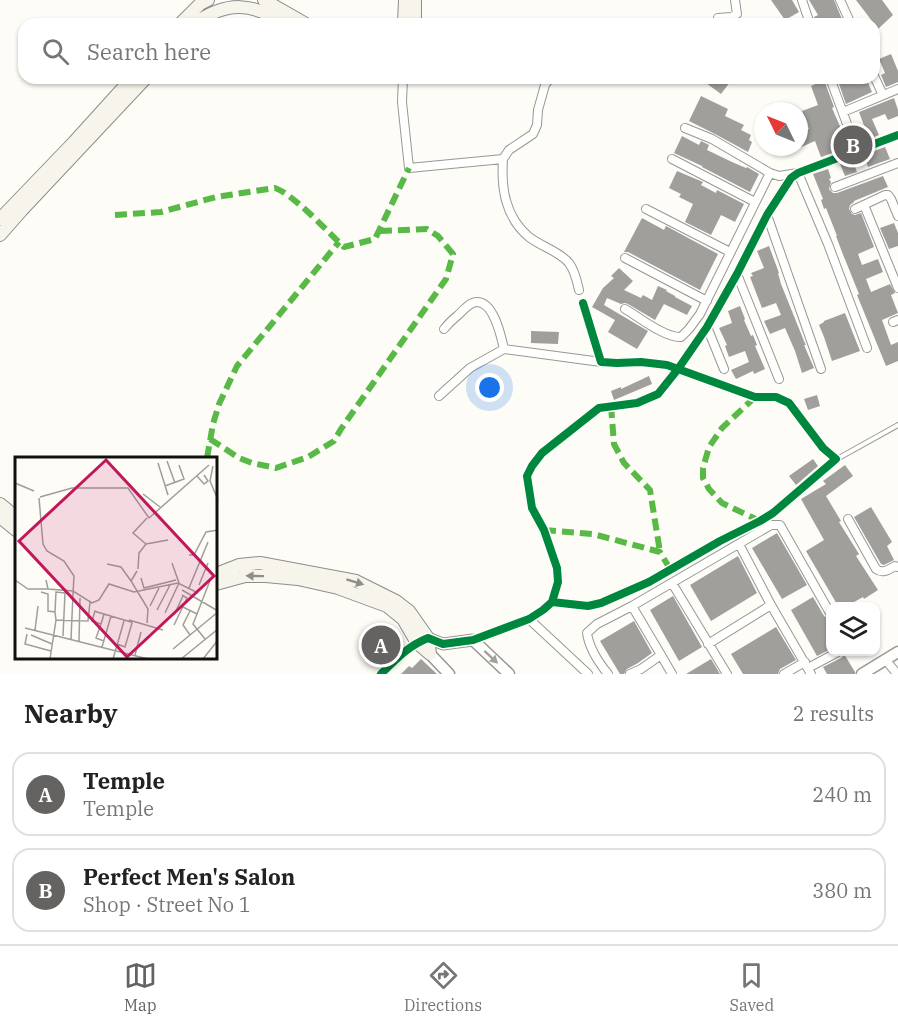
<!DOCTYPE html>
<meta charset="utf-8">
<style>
body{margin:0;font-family:"IBM Plex Serif",serif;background:#f2f2f2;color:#222}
.controls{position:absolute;right:18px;bottom:18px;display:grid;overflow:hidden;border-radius:12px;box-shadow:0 2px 4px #0004}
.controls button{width:54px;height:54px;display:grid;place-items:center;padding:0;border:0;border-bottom:2px solid #e0e0e0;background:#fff;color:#222;font:30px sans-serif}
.compass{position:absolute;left:754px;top:102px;width:54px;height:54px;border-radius:50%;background:#fff;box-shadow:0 2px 4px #0004;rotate:313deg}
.you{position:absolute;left:490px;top:388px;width:21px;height:21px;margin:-15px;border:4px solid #fff;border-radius:50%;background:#1a73e8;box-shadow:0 0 0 9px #1a73e833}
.badge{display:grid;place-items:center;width:39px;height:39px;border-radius:50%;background:#646362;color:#fff;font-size:20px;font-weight:700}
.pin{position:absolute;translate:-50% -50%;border:3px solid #fff;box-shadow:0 2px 6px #0006}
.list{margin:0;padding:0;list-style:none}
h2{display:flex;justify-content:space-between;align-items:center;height:78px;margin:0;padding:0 24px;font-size:26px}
h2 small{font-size:20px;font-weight:400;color:#767676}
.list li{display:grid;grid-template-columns:39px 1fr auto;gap:18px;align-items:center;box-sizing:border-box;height:84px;margin:0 12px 12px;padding:0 12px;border:2px solid #e0e0e0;border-radius:18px}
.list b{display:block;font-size:22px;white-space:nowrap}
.list p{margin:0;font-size:20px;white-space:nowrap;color:#767676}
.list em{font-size:20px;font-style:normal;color:#767676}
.icon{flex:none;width:33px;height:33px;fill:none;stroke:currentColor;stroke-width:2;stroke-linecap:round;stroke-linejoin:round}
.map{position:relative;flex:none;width:898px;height:674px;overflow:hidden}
.search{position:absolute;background:#fff;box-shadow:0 2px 4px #0004;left:18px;right:18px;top:18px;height:66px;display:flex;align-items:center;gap:15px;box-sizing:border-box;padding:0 21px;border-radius:18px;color:#767676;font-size:22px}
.sheet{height:270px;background:#fff}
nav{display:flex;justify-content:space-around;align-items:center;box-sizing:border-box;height:84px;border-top:2px solid #e0e0e0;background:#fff;font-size:16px;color:#767676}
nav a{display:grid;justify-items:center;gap:3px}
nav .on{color:#646362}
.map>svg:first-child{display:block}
</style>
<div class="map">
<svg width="898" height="674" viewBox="0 0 898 674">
<rect width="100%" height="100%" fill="#fdfcf7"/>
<path fill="#a19f9c" d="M771,0h21l7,12 -14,8z
M809,0h25l10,24h-28l-2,-7 4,-2z
M856,0h26l11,15 -15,14z
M891,54l7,17v11l-12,5 -5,-12 4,-2 -6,-14z
M699,78h34l-12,16z
M856,78h10l6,14 -26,12 -7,-20z
M824,80l10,27 -2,1 17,39 -28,10 -6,-16 -16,7v-14l10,-5 -7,-18 16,-6 -7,-19z
M701,96l27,13 -3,7 19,9 -3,5 10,5 -2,5 3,2 -4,10 -33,-18 -26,-13z
M894,98l4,12v6l-10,4 -3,-6 -13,5 7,16 -10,4 -10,-27z
M682,136l17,9 2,-4 8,4 -2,5 25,12 14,6 1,-1 12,7 -9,18 -48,-25v-1l-28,-13z
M885,147l5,12 -22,8 -4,-12z
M852,159l5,13 -12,4 -5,-12z
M828,169l3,9 -2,1 2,3 -2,7 4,4h4l46,-17 5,11 -34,14v1l-4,3 -1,4 3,5 3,1 6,-2 13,34 -16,7 4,11 16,-6 5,13 -17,7 5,13 19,-8 5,9 -4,2 7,18 -16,7 9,25 7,-3v19l-12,5 -29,-71 2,-1 -17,-42 -6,-16h1l-11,-28 -2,1 -3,-9 2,-1 -10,-25z
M677,171l26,11 -2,3 15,8 1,-3 27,14 -9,18 -14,-7 -10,20 -26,-13 8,-18 -14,-7 2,-3 -12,-6z
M642,218l22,12 2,-4 52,28 -18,36 -72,-38h-4z
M894,223l4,10v13l-9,3 -9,-21z
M769,246l10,27h-1l3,11 23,57 2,4h-2l10,23 -12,5 -7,-22 -10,-23 -15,6 -6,-13 17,-6 -5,-12 -14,5 -12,-31 3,-1 -2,-3 13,-5 -7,-17z
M619,268l14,13 -9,9 17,8 2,-3 9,5 6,-14 9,4 -1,1 9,5v1l17,9 -5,9 -23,-11 -9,16 -27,-16 -3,-1 -4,1 -14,-6 -3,7 44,26 -11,18 -29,-17 7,-12 -23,-13 11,-19 11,-10 -3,-2z
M740,306l5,13 -1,1 7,16 2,-1 4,10 -2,1 10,23 -11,5 -1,-3 -17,8 -5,-9 18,-8 -4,-11 -16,6 -4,-11 2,-1 -8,-17 13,-5 -4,-12z
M845,313l15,38 -28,10 -8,-24 -5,-12 5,-3v-1z
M531,331l28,1 -1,12 -27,-1z
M649,376l3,8 -38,16 -3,-9 10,-4v2z
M817,395l3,11 -12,4 -4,-11z
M813,459l5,7 -22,19 -7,-9z
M845,465l8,11 -27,20 15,25 -2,1 20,32 -3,2 22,34 -14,9 -1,-2 -16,9h-9l-32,-55 18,-11 -23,-41 25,-15 -3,-3z
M871,507l21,35 -5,4 7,14 -10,5 -3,-1 -27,-47z
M777,533l30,52 -25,14 -30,-51z
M738,556l19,37 -46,28 -21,-36z
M673,596l29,51 -23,14 -29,-51z
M813,597l11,19 7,4v29l-14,7 -26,-46z
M634,621l18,32 -14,10 -11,6 -3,5h-4l-20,-33z
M776,627l20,33 -16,9 -2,5h-35l-12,-20z
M382,634l11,8 -14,16 -10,-10z
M844,654l11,18v2h-28l-4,-7 18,-9z
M421,659l16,15h-36l8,-8 3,2z
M711,659l9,15h-34z"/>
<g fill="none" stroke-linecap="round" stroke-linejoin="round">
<g stroke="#979795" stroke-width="6">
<path id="service" d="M837,459l61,-34"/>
</g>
<g stroke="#979795" stroke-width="10">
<path id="minor" d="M802,0l8,24
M840,0l11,24
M718,18l13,-1 6,-3 -2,-14
M874,76l9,19
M403,78l-1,24 7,66 94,-9c-2,29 2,58 26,78 13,10 30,14 40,26 6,8 8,18 10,27
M830,78l27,73
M843,112l55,-23
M685,128l27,11 58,34 9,3 19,-3 30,71 39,104
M503,159l6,-9 24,-16 4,-9 1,-15 7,-25 5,-7
M672,159l83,43
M835,187l63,-24
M864,205l34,83
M646,209l84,43
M855,209l30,-14h3l3,4 7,17
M767,215l54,154
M625,258l82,43
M737,274l42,105
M625,309c14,8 40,29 56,28l8,-8 11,-15 70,-141
M893,322l5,-2
M707,327l17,42
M444,329c4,-5 8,-9 13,-13 6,-5 12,-14 20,-14 17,0 24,34 27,47
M439,396l31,-28 34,-19 97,13
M848,519l28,50c7,5 12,1 19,-3l3,1
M739,544l32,61 40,69
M672,583l55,91
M552,602l36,4 13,-3 48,-21 71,-41 40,-20 13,-8 63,-54 -13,-11 -34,-45 -13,-6h-21l-88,-32 -26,-3 -24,1 -16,-1 -18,-59
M529,619l59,55
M473,640l56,-21 14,-9 9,-8 6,-20 -1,-14 -13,-38 -12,-22 -5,-32 5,-10 10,-13 57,-45 38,-5 21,-9 20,-25 29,-42 30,-53 30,-59 24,-37 7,-5 100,-38
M708,644l63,-39
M661,655l11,19
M885,659l12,15
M808,668l30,-16
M381,674l20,-20 16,-11
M608,674c-9,-11 -19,-27 -21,-41l10,-9 35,-18 139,-81h9l50,88
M630,674l11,-5 20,-14 -29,-49
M784,674l21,-12"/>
</g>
<g stroke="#979795" stroke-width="13">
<path id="tertiary" d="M423,640l5,-2 15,6 30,-4 36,34
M430,654l19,20
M862,674l36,-22"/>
</g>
<g stroke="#8e8d8b" stroke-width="14">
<path id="secondary" d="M264,0l42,24
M180,24l20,-20 8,-4
M194,24c34,-24 58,-21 93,0
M404,24l1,-24
M415,24v-24
M0,219l74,-77 58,-64
M0,235l22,-25 124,-132
M0,504l16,13
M0,517l16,13
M216,574l23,-9 21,-2 96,18 40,20 13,10 19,27 2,16
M216,584l29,-8h21l32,3 40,9 49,18 16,13 14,24 13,11"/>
</g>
<use href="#service" stroke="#fffffe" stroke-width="4"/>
<use href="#minor" stroke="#fffffe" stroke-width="8"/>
<use href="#tertiary" stroke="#fffffe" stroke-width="10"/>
<use href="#secondary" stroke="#f6f4eb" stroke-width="12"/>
<path stroke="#58b947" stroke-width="6" stroke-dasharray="12 6" stroke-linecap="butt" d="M115,215l46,-3 55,-15 59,-9c18,6 53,44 69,59l31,-8 34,-71
M755,397l-33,31 -13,19 -6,21v10l6,11 13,14 38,18
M611,406l3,38 10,19 26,27 10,62
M210,439l29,19 13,5 24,5 32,-11 26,-16 7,-12 105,-150 7,-25 -15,-18 -11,-7 -47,2
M207,458l6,-34 6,-20 18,-38 102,-124
M544,530l49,4 67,18 10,17"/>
<g stroke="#fff" stroke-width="11">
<path id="cycleway" d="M552,602l36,4 13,-3 48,-21 71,-41 40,-20 13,-8 63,-54 -13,-11 -34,-45 -13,-6h-21l-88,-32 -26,-3 -24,1 -16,-1 -18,-59
M381,674c15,-15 27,-28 47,-36l15,6 30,-4 56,-21 14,-9 9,-8 6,-20 -1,-14 -13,-38 -12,-22 -5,-32 5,-10 10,-13 57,-45 38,-5 21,-9 20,-25 29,-42 30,-53 30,-59 24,-37 7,-5 100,-38"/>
</g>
<use href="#cycleway" stroke="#00873e" stroke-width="8"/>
</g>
<defs><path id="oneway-solid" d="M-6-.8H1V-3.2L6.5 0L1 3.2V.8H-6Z" transform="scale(1.5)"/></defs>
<g fill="#8f8e89">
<use href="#oneway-solid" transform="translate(255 576) rotate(-179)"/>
<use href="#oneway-solid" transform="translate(355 582) rotate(17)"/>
</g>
<use fill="#a0a09f" href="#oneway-solid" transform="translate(491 657) rotate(43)"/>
<g transform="translate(15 457)">
<rect width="202" height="202" fill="#fdfcf7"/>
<path fill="none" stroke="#9f9e9b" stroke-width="1.5" d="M152,4l8,22M143,6l10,32M198,9l-3,15 8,19M182,19l7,8 4,-3 -4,-6M0,26l19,8M150,29l19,-7 -5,-14M128,37l17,13M25,40l32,-9h56l21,30 60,-53M24,41l4,46 4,7 17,10 10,15 -1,18M131,87l22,-4M174,98h5l12,-23 12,-2M92,107l14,3 10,14M123,112l1,-16 7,-9 -13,-11 14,-15M122,114l-6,10 17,28 -1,14M126,121l3,10 32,-8M0,123l13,9h20M31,123l2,9 25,2 19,12 7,-3 10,-16 25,8 44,-9 20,10M184,128l9,-22M174,131l19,-46M167,133l36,21M26,135l7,2v17l7,1 1,8 32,1 2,-19M135,149l9,-18M168,150l14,7 14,-36M142,153l13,-25M40,155l1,-20 9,1 -2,43M150,156l14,-30 -7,-20M89,157l-3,10 -9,-3 3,-10 2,1 34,10 1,1 -7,24 -8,-3M182,157l-4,10 12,15M159,158l9,-19M114,163l34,10M86,167l-5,14 8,3M159,168l13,-27 -5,-3M10,171l123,31M20,173l3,-24M12,177l-2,10 26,7M16,178l21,9M175,178l-7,-10 7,-14M56,182l2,-45M64,184l1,-43M87,190l9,-31M158,192l45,-37M120,198l6,-23M35,202l6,-39M98,202l11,-38M166,202l37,-30M188,202l15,-19"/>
<path fill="#c2185b" fill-opacity="0.15" stroke="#c2185b" stroke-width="3" d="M91,3l108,116 -87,81 -108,-116z"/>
<rect width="202" height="202" fill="none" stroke="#111" stroke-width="3"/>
</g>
</svg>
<div class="controls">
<button><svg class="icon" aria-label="layers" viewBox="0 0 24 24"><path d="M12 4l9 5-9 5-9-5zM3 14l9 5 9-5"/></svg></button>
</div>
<svg class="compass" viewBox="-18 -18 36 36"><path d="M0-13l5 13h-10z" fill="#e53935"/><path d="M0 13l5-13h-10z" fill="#767676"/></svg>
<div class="you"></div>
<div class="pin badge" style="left:381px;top:645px">A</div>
<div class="pin badge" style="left:853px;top:145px">B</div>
<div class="search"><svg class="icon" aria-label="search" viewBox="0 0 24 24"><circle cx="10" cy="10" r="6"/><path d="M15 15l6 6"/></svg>Search here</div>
</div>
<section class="sheet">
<h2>Nearby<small>2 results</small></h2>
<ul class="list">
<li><span class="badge">A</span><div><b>Temple</b><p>Temple</p></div><em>240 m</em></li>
<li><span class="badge">B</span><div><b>Perfect Men's Salon</b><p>Shop · Street No 1</p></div><em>380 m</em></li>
</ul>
</section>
<nav>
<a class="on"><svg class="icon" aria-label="map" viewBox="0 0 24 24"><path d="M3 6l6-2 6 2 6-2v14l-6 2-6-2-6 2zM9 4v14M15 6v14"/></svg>Map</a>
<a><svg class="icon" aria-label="directions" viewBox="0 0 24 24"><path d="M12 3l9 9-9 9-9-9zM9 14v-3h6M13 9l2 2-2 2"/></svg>Directions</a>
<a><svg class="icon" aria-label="saved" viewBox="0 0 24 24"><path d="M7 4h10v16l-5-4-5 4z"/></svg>Saved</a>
</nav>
